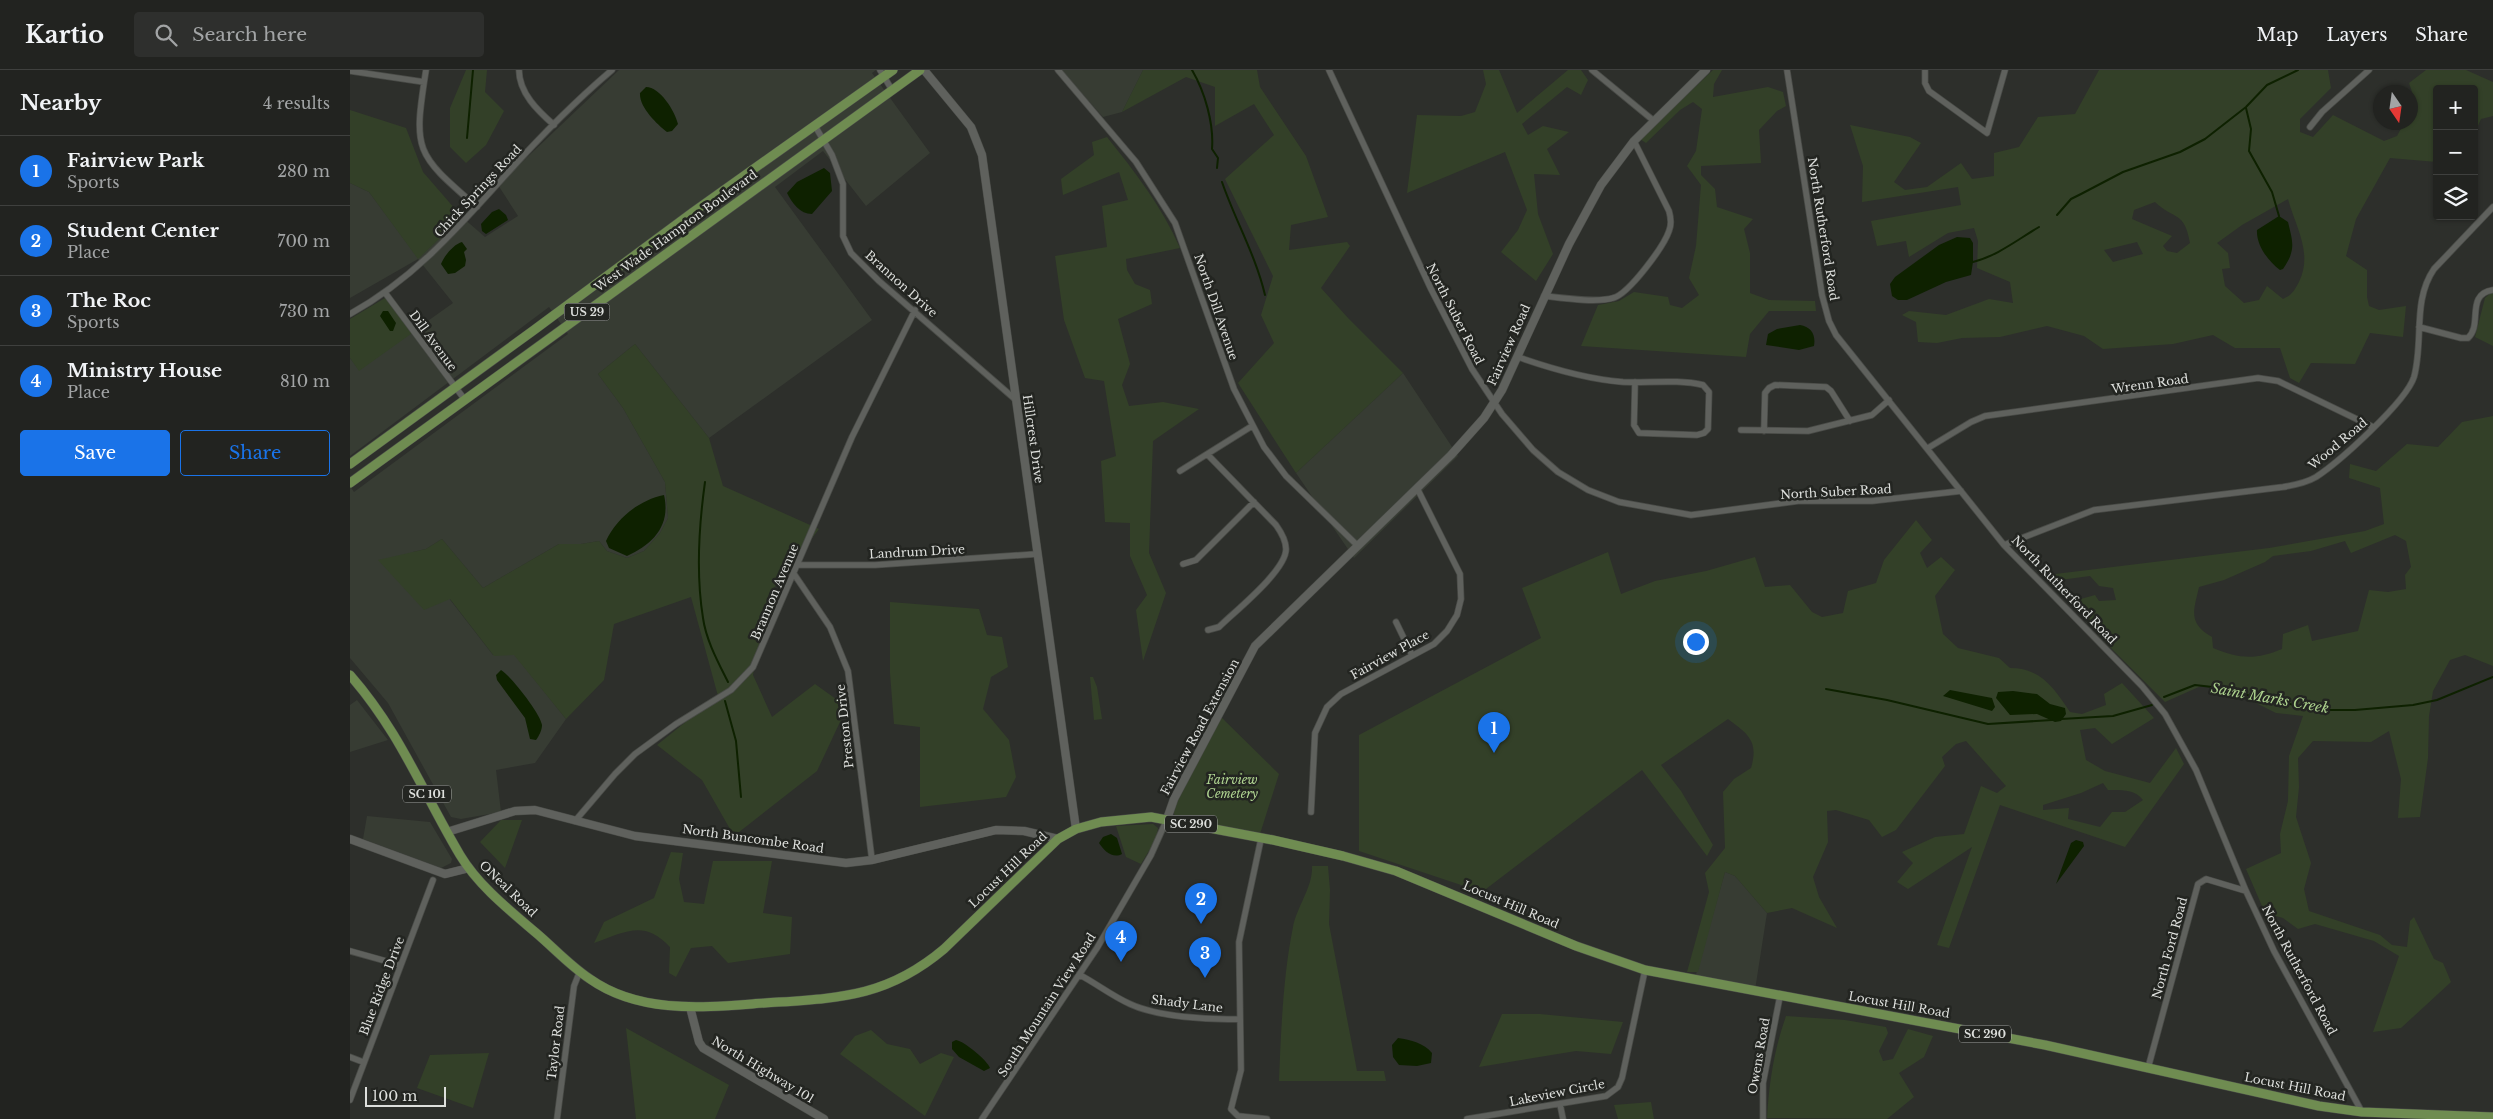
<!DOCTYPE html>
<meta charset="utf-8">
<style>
body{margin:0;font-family:"Libre Baskerville",serif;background:#2e2f2d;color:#f1f3f6}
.controls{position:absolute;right:15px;top:15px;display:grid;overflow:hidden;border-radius:5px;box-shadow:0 1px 4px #0004}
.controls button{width:45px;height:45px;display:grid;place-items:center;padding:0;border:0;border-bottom:1px solid #3f403e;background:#222320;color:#f1f3f6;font:25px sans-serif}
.compass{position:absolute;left:2023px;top:15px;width:45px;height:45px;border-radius:50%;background:#222320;box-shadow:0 1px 4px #0004;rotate:167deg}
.scale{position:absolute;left:15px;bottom:12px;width:81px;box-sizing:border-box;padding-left:5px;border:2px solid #dddfdc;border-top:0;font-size:14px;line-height:18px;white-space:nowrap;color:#dddfdc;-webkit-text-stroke:4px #232521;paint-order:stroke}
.you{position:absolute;left:1345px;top:571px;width:18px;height:18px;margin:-12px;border:4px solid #fff;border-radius:50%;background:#1a73e8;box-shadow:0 0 0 8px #1a73e833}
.badge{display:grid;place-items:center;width:32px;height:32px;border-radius:50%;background:#1a73e8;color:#fff;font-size:16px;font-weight:700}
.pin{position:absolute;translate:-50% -41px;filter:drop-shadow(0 1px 2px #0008)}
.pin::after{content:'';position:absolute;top:26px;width:18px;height:15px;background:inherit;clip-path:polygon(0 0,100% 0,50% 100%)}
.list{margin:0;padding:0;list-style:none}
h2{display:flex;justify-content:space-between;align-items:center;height:65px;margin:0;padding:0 20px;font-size:21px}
h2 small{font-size:16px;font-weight:400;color:#a2a4a5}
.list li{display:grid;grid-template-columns:32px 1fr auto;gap:15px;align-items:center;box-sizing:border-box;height:70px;padding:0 20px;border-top:1px solid #3f403e}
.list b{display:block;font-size:19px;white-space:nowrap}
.list p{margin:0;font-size:16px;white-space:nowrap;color:#a2a4a5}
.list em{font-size:16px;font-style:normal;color:#a2a4a5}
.actions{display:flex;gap:10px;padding:15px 20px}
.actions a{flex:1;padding:11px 0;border:1px solid #1a73e8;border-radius:5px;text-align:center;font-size:18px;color:#1a73e8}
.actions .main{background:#1a73e8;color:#fff}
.icon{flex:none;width:28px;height:28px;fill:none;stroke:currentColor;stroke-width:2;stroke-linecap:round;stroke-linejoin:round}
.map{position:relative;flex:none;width:2143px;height:1049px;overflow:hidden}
header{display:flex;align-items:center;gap:30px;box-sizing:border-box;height:70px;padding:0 25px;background:#222320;border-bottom:1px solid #3f403e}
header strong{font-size:24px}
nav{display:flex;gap:28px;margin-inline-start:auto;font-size:18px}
.search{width:350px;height:45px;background:#2e2f2d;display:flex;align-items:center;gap:12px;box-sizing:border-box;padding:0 18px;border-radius:5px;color:#a2a4a5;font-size:19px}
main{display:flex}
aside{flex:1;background:#222320}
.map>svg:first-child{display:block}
</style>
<header>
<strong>Kartio</strong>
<div class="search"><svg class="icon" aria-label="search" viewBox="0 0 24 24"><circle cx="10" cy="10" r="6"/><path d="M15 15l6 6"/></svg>Search here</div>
<nav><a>Map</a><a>Layers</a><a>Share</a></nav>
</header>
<main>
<aside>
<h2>Nearby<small>4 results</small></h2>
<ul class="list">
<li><span class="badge">1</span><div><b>Fairview Park</b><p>Sports</p></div><em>280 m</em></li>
<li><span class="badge">2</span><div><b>Student Center</b><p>Place</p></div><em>700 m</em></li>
<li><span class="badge">3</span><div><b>The Roc</b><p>Sports</p></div><em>730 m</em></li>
<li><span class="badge">4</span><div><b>Ministry House</b><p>Place</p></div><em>810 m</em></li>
</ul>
<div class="actions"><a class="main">Save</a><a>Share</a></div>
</aside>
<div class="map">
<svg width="2143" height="1049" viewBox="0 0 2143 1049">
<rect width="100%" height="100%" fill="#2d2f2b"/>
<path fill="#373c33" d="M269,0h257l-4,3 58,80 -64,53 -43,-55 -48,36 97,133 -163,118 -74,-94 -37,30 25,34 42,74 3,36 -8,15 -16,18 -17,7 -20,-7 -8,-10 -18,3h-22l-76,44 -41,-49 -16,10 -13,3 80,103 21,-1 52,65 -31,44 -39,7 5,42 -40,7 -10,-2 -63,-114 -38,-45v-172l4,6 214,-158 -19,-27 -199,149v-98l9,12 94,-67 -35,-44 -68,39v-115l19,9 49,66 44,-41 23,20 33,-21 -20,-31z
M711,0h82l-21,42 -19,5z
M1053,303l55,83 -104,102 -58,-85z
M7,630l31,40 -38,12v-47z
M17,746l63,6 22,37 -1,4 -10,5 -78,-29z
M1375,802l10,4 32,37 -12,77 -60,-12z"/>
<path fill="#334028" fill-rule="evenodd" d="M116,0h21l-2,22 19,19 -18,34 -20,18 -16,-16v-39z
M793,0h114l3,17 46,69 22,61 -37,8 -2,25 58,-8 3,4 -29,42 27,30 55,55 -107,100 -58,-90 36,-40 -13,-28 12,-39 -48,-97 49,-44 -20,-31 -39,22v-39l-29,-10 -64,35z
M1133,0h16l18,43 51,-43h13l7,10 -7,15 -14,-8 -45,37 6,11 15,-9 26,6 -22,17 13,26 -26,-1 4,40 15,40 -17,27 -35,-29 17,-22 9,-20 -22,-58 -98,41 10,-78 44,1 14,-4 11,-28z
M1363,0h9l-8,14 -1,13 55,-10 15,5 3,14 -9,5 -18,19 2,33 -60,3v9l14,14 2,18 36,12 -9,10 6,24v40l19,7 46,1 1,10h-47l-19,23 -4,23 -165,-11 17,-41 21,-4 15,-9 34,5 2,8 12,3 17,-13 -10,-17 7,-32 5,-61 -14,-19 9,-15 6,-42 -9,-7 -13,8 -34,33 -6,-4z
M1749,0h229l3,18 -31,31v13l13,5 20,-22 51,26 13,-5 7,-13 6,-1 1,-12 4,-9 -6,-18 17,-13h40l27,12v34l-12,3 -7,16v-46h-37v73l-47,-4 -34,61 -10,37 21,14v27l2,9 10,4 27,-4 -3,31 -33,-4 -15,31 -44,-1 -12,20 -9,-5 -10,-30h-45l-22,-13 -40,9 -70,5 -19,-13 -37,-10 -47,11 -38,1 -25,5 -19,-1 -2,-20 -14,-7 7,-4 37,4 43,-16 24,4 -3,-21 -33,-14 1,-27 -4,-13 -26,5 -39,24 -3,-16 -29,5 -6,-25 90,-16 -3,-18 -96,15 1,-36 -13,-41 60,12 11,6 -27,39 11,8 22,-3 34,-24 11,16 22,-3v-23l25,-6 19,-30 37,-3zM1938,129c8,29 25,54 11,83 -5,9 -7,13 -16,17l-16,-13 -8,14 -15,3 -19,-17 -3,-17 8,-1 -2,-15 -11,-10 25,-18zM1805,132c20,19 29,8 35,41l-13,10 -10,-2 -4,-5 9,-10 -40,-17 2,-9zM1787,172l6,12 -30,8 -9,-12z
M0,40l56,18 17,44 39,45 -44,42 -49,-67 -19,-9z
M757,67c28,35 55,70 73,111l-54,11 1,11 8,14 15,6 2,14 -34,15 12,45 -8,21 7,21 34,-4 36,7 -46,32 -4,112 17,40 -23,68 -7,-51 11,-15 -17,-39v-33l-25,-1 -4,-61 15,-5 -12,-75 -19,-3 -21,-58 -9,-64 52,-9 -5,-41 26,-6 -9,-28 -56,23 -2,-16 33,-24 -2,-13z
M2143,221v55l-18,-9 10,-39z
M40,225l25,36 -56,40 -9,-13v-39z
M285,274l74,94 14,48 96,43 -51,67 -15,79 19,42 43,-33 32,23 -30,64 -83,65 -32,-56 -45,-35 61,-49 -27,-99 -77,27 -10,56 -38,39 -52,-64 -20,1 -44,-57 -26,11 -46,-50 48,-11 16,-10 41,49 76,-44h22l18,-3 8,10 20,7 17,-7 16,-18 8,-15 -3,-36 -42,-74 -25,-34z
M2143,346v250l-28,-11 -15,5 -17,31 -4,25 -1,42 -8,59 -22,1 3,-39 -12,-48 -18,11 -58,-1 -15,17 1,29 -3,30 15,46 -7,26 5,22 71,24 12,10 15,2 3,-26 4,-4 20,42 9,4 8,19 -50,46 -28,4 26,-76 -25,-15 -59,-17 -17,5 -15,-11 -18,-5 -19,-44 35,-16 -1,-19 8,-33 1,-45 14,-40 -27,-3 -24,-12 -18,-15h-33l-36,16 -57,-57 -38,-43 25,-7 4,6 17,-1 -3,-12 -14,-2 -9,-10 -30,4 -13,-5 222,-27 96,-17 19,-7 -4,-36 -31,-10 1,-14 26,7 31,-27 31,3 24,-25zM2045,465l11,6 5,26 -6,8 1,14 -18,3 -19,-2 -11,41 -46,10 -4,-16 -25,9 -1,15c-26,11 -43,10 -69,-1l-1,-11c-25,-14 -18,-27 -13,-50l25,-7 41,-18 8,-6 38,-5 34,-10 6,12z
M1566,450l16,20 -12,13 7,15 14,-11 14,13 -20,26 8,38 15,14 41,10 11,10c31,0 44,20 60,44l12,2 24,-9 -2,-11 18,-11 32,35 -42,26 -17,-16 -15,2 6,30 19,11 45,12 26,-35 8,16 -59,83 -125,-42 -51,143 -12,-3 35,-98 -64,42 -11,-7 16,-19 -11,-11 33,-15 29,-3 17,-48 16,7 9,-7 -40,-45 -10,3 -14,13 3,9 -49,64 -14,7 -13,-17 -33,-10 -9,1 1,31 -15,35 6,20 18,31 -45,-20 -25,5 -32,-37 -10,-4 -27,100h-11l22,-80 -4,-19 20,-25 -2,-56 11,-13 17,-11c8,-27 -3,-34 -23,-49l-67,46 20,26 32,54 -6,11 -65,-86 -160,122 -123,-41v-116l182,-97 -19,-50 86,-36 13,42 34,-13 51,-10 49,-14 10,30 25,-2 22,27 10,5 21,-4 5,-22 28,-8 8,-23zM1753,713l5,7c13,0 27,-1 35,10l-18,12h-13l-12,15 -32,-8 1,-11 -26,2v-5l38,-12z
M540,532l89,7 8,26 15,2 6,30 -17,10 -8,32 26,31 7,37 -10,20 -86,10v-80l-26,-3 -4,-51z
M740,607h3l4,10 5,32 -8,1z
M871,647l58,57 -19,60 -82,-15 -4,-5v-8z
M151,750h21l-17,48 -25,-26z
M803,754l5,4 -2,11 -15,25 -15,-7 -10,-31z
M321,782l12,1 -4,26 5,23 20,2 9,-43h59l-9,52 29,4 -2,37 -62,9 -16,-17 -21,2 -15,29 -7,-4 1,-26c-26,-28 -45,-15 -76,-4l10,-21 50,-24z
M962,796h16l2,24 -1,34 28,147h27l2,10h-107c2,-49 4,-105 14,-154 4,-21 20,-40 19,-61z
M1152,944h38l83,8 -12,32 -35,-3 -97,16z
M1436,946l59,4 41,7 2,6 -9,18 4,10 10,-2 15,-30 25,7 -9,21 -25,16 15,24 -27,22 -120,-1c2,-35 7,-68 19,-102z
M276,958l103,57 -14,34h-79z
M521,960l16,14 23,5 10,15 21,-11 13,4 -29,59 -85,-62 15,-18z
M139,983l-16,55 -56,-20 13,-33z
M1301,1032l3,17h-36l-4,-14z"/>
<path fill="#0e2100" d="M296,17c14,0 29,24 32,37l-6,7 -5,1c-10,-8 -28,-25 -27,-39z
M474,98l6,5 2,18 -20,23c-12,0 -20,-11 -25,-21l10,-11z
M149,139l7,6 2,5 -22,14 -4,-3 -1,-7 11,-12z
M1929,146l9,6c5,21 8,28 -5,47l-3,1c-12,-9 -24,-25 -23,-40z
M1607,167l13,1 3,5v19l-2,13 -25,7 -39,18h-9l-6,-4 -2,-12 5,-7 44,-32z
M112,172l5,7 -3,3 2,8 -1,6 -10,7 -7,1 -7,-10c3,-8 13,-20 21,-22z
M33,241h5l8,12 -3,8h-3l-10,-15z
M1450,255c11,2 16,9 14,21l-15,4 -33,-5 2,-11 9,-5z
M314,425c7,31 -11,49 -37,61l-18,-8 -3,-7c10,-22 33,-41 58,-46z
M151,600c9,5 40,44 41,55 0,5 -3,11 -6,15l-6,-1 -5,-21 -28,-38 -1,-5z
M1600,620l42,8 3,9 -3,4 -49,-15z
M1663,621l24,3 13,10 15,4 1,6 -5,7 -6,1 -18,-8 -27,1 -14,-17 2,-6z
M761,764l6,4 5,16c-9,5 -18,-3 -23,-11l4,-6z
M1726,770l7,2 1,4 -28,38 15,-41z
M1048,968c13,2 26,5 34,15l-1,10 -14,3 -18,-1 -6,-8 -1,-12z
M606,970c8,1 32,21 34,28l-6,3 -25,-14 -7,-8v-7z"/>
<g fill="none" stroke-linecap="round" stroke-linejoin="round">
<path stroke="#0e2100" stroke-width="2" d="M842,0c13,22 22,54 20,79l6,9 -1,10
M1896,38l5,21 -2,22 23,41 7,24
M117,68l6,-68
M872,112c13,38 34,74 43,113
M1707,145l14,-16 10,-5 42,-22 57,-20 25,-13 41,-32 21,-22 31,-15
M1623,192c24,-6 44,-22 66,-35
M355,412c-6,43 -9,93 -2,136 3,22 15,44 25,64
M1476,619l61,11 101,24 64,-4
M1814,627l31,-12 26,3 16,5 82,17h36l58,-5 24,-5 56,-23
M375,631l11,40 5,56
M1711,649l52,-3 39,-11"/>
<g stroke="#494b47" stroke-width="7">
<path id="street" d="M76,0c-13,82 -11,83 51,137
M169,0c0,23 19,41 35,55
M530,0l12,20
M708,0l78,92 39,61 59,166 30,58 22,29 72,70
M979,0l102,219 41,80 30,45 31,36 25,22 30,18 31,12 72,13 107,-14h74l89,-10
M1242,0l62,51
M1437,0l35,225 7,26 7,14 168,210 138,141 23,28 31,56 50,121 28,60 88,161
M1575,0v13l4,8 58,42 18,-63
M0,1l74,11
M465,56l17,29 11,29v52l8,17 28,28 137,119
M1960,57l12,-15 47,-42
M36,224l79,106
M1194,226c18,2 52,7 69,2 16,-4 51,-52 56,-67 3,-7 2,-13 0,-20l-35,-70
M0,244c62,-34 106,-84 153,-136 34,-38 70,-75 109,-108
M2069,257l42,11h7c15,-13 -3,-44 25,-48
M1168,287c34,12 68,22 105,25 26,1 55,-3 80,3l6,7 -1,37 -4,4 -7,2 -58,-2 -5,-8 1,-43
M1391,360l67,1 64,-16 17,-15
M1414,361l1,-38 4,-5 6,-3 51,2 5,4 19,30
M1578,378l43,-26 14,-6 273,-38 20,3 95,46
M858,385l68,70c5,7 10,16 10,24 0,22 -52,63 -67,78l-11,3
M830,401l72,-45
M1654,475l90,-35 189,-23c12,-2 23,-4 33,-10 23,-15 90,-75 98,-100 10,-36 -2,-76 20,-108l59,-62
M833,494l13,-4 58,-58
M448,495h77l162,-11
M444,504l36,53 18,44 24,189
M1046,552l16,33
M961,742l4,-79 12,-26 14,-13 93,-50 13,-13 10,-16 4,-16 -1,-25 -43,-86
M225,751l40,-47 20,-20 41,-30 55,-34 22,-23 99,-230 63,-127
M911,769l-22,103 2,128 -10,39 7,7 29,3
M0,881l50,14
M730,905c17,9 32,21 50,29 28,13 79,16 110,15
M0,987l13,5
M1798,998l50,-184 8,-5 40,12
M0,1030l83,-220
M1210,1034l3,15
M207,1049l17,-133 6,-15
M632,1049l115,-171 54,-93 16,-36
M1117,1049l139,-23 12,-9 4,-9 23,-108
M1413,1049v-36l17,-87"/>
</g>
<g stroke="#494b47" stroke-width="9">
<path id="secondary" d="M574,0l47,57 11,28 94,674
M817,749l7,-20 81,-153 196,-191 33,-37 18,-28 67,-146 32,-59 33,-44 72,-71
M97,762l68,-21 20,-1 100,26 211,27 26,-3 124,-30 28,1 34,8
M0,769l95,35 24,-6
M340,937l9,35 4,6 121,71"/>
</g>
<g stroke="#494b47" stroke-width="10">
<path id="primary" d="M0,394l184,-134 159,-118 200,-142
M0,413l570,-413
M0,605c50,57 72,116 110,180 18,30 48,54 75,77 18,15 35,34 55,47 51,36 117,28 175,24 73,-5 121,-5 179,-54l114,-110 18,-10 25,-7 50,-5 122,23 70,16 53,15 180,75 69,24 400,75 274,61 43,6 131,5"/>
</g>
<use href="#street" stroke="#5f615d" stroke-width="5.5"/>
<use href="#secondary" stroke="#5f615d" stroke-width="8"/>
<use href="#primary" stroke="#6f8c51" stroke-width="9"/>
</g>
<g text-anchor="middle" stroke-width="5" stroke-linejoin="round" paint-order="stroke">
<g fill="#232521" stroke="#a5a7a4" stroke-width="1">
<rect x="214.5" y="233.5" width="45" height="17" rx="4"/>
<rect x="53" y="715.5" width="48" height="17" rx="4"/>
<rect x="815" y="745.5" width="52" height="17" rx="4"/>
<rect x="1609" y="955.5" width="52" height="17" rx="4"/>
</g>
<g font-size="11" font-weight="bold" fill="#dddfdc">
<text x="237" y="246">US 29</text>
<text x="77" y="728">SC 101</text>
<text x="841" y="758">SC 290</text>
<text x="1635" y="968">SC 290</text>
</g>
<g font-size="12" fill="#dddfdc" stroke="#232521">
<text transform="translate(128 121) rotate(-47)" y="4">Chick Springs Road</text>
<text transform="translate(1473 159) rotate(81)" y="4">North Rutherford Road</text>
<text transform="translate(326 161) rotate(-36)" y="4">West Wade Hampton Boulevard</text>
<text transform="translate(551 214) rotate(42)" y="4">Brannon Drive</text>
<text transform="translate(866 237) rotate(71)" y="4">North Dill Avenue</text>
<text transform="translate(1105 244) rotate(63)" y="4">North Suber Road</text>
<text transform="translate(83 271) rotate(54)" y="4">Dill Avenue</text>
<text transform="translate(1159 275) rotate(-66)" y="4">Fairview Road</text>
<text transform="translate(1800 314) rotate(-8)" y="4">Wrenn Road</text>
<text transform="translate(683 369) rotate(82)" y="4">Hillcrest Drive</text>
<text transform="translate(1988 374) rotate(-40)" y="4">Wood Road</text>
<text transform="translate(1486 422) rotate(-3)" y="4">North Suber Road</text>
<text transform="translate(567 482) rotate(-3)" y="4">Landrum Drive</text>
<text transform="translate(1714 520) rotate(46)" y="4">North Rutherford Road</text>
<text transform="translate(425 522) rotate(-67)" y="4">Brannon Avenue</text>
<text transform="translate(1040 585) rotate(-29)" y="4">Fairview Place</text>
<text transform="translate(495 656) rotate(-96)" y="4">Preston Drive</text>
<text transform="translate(850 657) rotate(-62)" y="4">Fairview Road Extension</text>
<text transform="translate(403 769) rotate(8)" y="4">North Buncombe Road</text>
<text transform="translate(658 800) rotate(-44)" y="4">Locust Hill Road</text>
<text transform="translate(158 819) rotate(44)" y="4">ONeal Road</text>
<text transform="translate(1161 835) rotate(23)" y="4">Locust Hill Road</text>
<text transform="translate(1820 878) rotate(-75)" y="4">North Ford Road</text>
<text transform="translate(1949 900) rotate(62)" y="4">North Rutherford Road</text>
<text transform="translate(32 916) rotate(-69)" y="4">Blue Ridge Drive</text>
<text transform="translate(837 934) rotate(7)" y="4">Shady Lane</text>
<text transform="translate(697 935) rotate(-57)" y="4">South Mountain View Road</text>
<text transform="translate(1549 935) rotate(10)" y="4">Locust Hill Road</text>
<text transform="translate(206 973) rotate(-83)" y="4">Taylor Road</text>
<text transform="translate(1409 986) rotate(-80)" y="4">Owens Road</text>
<text transform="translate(413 1000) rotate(31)" y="4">North Highway 101</text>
<text transform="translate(1945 1017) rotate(11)" y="4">Locust Hill Road</text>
<text transform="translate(1207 1023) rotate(-11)" y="4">Lakeview Circle</text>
</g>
<g font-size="12" font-style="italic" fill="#b1d692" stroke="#232521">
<text x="882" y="714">Fairview<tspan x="882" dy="14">Cemetery</tspan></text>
</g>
<g font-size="14" font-style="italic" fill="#acd18d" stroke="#232521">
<text transform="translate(1920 628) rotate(10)" y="5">Saint Marks Creek</text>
</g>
</g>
</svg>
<div class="controls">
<button>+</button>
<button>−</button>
<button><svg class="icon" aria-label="layers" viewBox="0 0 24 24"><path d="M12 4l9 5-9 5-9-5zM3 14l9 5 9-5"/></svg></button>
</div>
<svg class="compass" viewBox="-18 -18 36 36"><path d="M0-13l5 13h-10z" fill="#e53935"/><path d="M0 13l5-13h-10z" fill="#a2a4a5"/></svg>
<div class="scale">100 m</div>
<div class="you"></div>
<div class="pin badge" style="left:1144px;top:683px">1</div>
<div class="pin badge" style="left:851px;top:854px">2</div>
<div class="pin badge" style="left:855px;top:908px">3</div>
<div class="pin badge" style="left:771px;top:892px">4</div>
</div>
</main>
